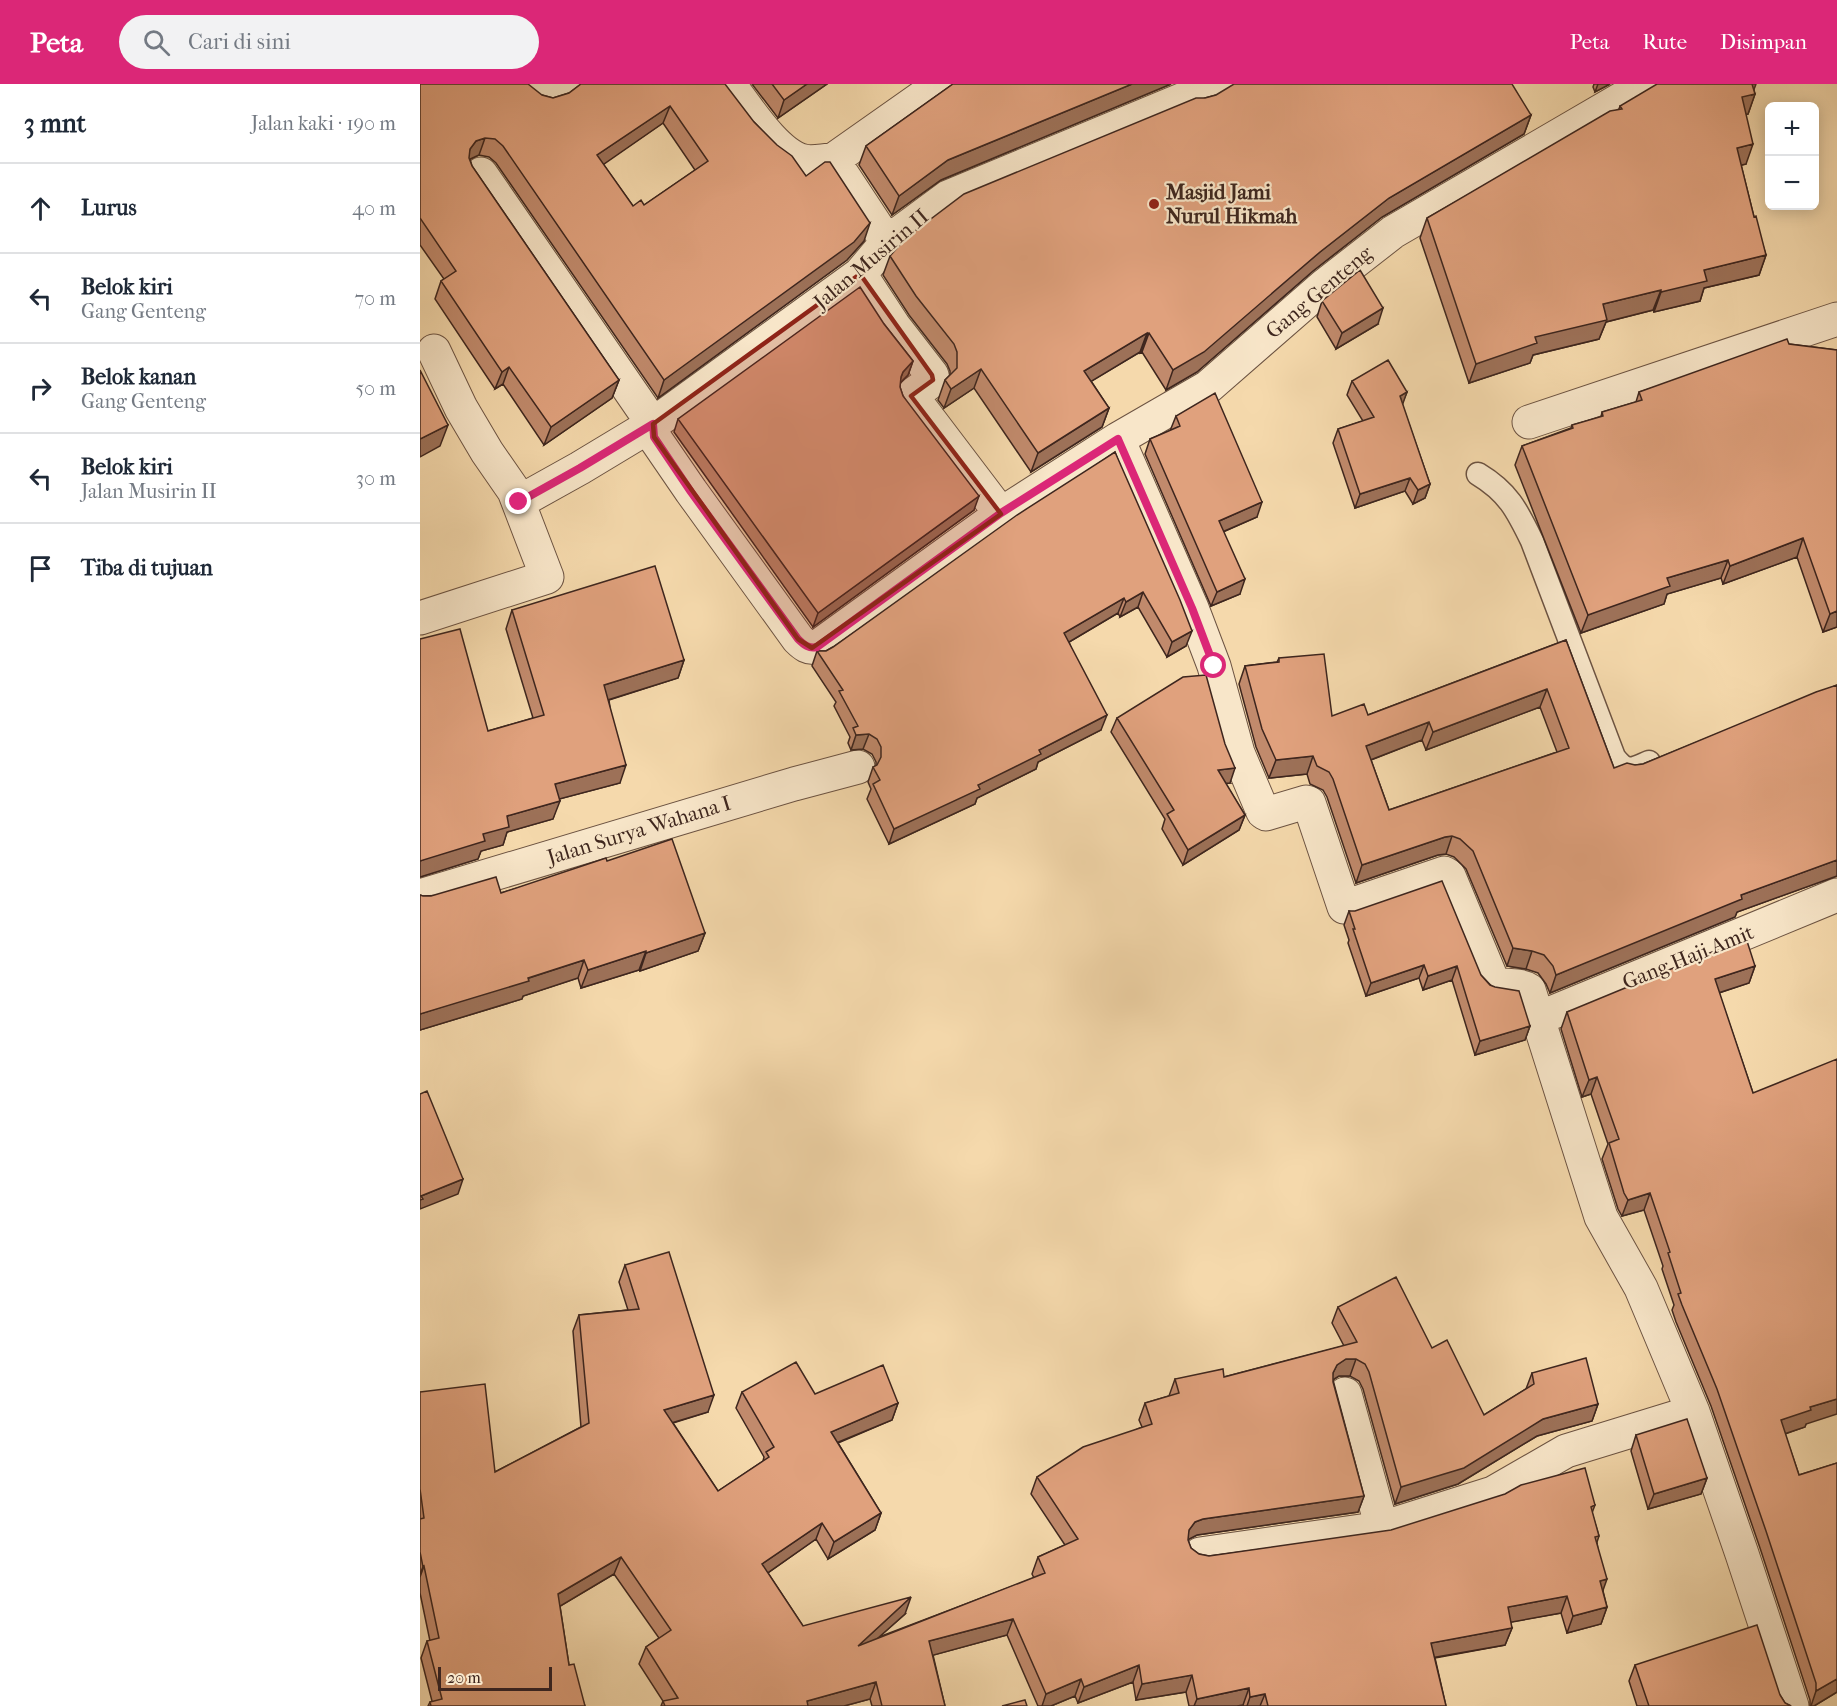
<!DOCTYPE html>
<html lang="id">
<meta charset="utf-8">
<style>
body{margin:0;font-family:"IM FELL French Canon",serif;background:#f2f2f3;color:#1f2937}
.controls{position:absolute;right:18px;top:18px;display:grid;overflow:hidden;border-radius:9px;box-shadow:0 3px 15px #0003}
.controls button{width:54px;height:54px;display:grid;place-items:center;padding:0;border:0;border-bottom:2px solid #e0e1e3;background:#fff;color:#1f2937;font:30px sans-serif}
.scale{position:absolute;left:18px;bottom:15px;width:114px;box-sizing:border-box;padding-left:6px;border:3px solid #3e261e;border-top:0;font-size:16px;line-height:21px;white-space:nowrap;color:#3e261e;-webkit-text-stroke:4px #f8e6c9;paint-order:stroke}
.stop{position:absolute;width:18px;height:18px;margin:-14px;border:4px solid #db2777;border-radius:50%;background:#fff}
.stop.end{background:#db2777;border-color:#fff;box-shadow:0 2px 6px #0008}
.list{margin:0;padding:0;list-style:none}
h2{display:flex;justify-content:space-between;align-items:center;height:78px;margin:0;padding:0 24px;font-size:26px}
h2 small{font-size:20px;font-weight:400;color:#747a83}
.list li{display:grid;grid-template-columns:39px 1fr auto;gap:18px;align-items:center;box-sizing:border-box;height:90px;padding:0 24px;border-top:2px solid #e0e1e3}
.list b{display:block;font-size:22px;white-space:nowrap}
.list p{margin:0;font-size:20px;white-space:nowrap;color:#747a83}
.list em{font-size:20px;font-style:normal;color:#747a83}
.icon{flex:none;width:33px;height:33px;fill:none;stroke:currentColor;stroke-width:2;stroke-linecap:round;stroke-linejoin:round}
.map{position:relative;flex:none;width:1417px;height:1622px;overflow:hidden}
header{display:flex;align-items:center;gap:36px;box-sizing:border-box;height:84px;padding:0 30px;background:#db2777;color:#fff}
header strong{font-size:28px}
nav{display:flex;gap:33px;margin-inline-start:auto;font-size:21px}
.search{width:420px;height:54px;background:#f2f2f3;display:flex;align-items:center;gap:15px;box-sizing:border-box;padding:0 21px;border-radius:33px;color:#747a83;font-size:22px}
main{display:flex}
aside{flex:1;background:#fff}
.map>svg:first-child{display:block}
</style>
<header>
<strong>Peta</strong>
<div class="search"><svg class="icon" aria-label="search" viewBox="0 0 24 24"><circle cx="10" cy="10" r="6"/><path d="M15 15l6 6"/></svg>Cari di sini</div>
<nav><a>Peta</a><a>Rute</a><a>Disimpan</a></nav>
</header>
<main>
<aside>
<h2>3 mnt<small>Jalan kaki · 190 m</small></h2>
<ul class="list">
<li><svg class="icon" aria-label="ahead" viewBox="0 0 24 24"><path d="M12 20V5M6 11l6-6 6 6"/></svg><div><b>Lurus</b></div><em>40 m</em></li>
<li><svg class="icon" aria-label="left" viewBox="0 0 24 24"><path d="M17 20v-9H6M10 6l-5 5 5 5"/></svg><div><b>Belok kiri</b><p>Gang Genteng</p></div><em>70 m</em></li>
<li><svg class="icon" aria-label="right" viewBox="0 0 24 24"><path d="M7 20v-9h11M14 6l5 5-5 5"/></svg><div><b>Belok kanan</b><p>Gang Genteng</p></div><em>50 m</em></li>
<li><svg class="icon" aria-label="left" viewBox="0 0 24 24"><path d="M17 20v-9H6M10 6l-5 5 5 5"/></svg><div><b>Belok kiri</b><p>Jalan Musirin II</p></div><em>30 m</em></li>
<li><svg class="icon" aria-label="arrive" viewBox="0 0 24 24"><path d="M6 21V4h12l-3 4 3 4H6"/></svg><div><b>Tiba di tujuan</b></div></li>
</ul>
</aside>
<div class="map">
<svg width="1417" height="1622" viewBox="0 0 1417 1622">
<rect width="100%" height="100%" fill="#f5d9ac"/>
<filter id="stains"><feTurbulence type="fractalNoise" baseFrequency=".00333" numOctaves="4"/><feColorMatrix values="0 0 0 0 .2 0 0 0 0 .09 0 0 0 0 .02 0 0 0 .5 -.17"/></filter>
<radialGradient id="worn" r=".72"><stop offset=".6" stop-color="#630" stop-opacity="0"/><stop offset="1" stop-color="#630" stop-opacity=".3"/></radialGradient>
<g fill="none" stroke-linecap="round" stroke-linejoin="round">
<g stroke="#6c5342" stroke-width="25">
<path id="service" d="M1058,390c30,18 39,36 54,67l82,216c13,17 18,12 35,5"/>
</g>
<g stroke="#6c5342" stroke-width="35">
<path id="minor" d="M111,0c16,21 17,14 36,0
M309,0c17,22 47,71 75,77 9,2 20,-1 29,-1l54,82
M413,76l108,-76
M61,90l172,250
M440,190l34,52 38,49 1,5 -18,13 -2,5 88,116
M1109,338l308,-103
M233,340l1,13 37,54 107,148c6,6 11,10 19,8l184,-133 117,-75 90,-52 117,-102 68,-53 254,-148
M698,355l74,169 22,58 24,87 25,59 3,2 40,-12 3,1 35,104 100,-34 5,3 44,106c11,6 26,1 36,8l72,227 40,71 52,124 49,142 50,152
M99,418l61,-34 73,-44 207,-150 27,-32 61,-45 238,-99 13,1 23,-15
M0,534l127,-41 -33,-86 -27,-39 -26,-44 -27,-57
M0,812l374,-112 64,-17
M1119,934l298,-123
M925,1310l37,134
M780,1470l182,-26 111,-35 73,-42 127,-39"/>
</g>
<use href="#service" stroke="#f8e6c9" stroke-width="22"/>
<use href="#minor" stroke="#f8e6c9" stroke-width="33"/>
</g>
<path fill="#c18a6c" stroke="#3e261e" stroke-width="1.5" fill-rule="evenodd" d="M0,0l122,11 11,3 16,-5 12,-9 173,38 52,54 58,65 -17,19 -189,138 -162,-235 -7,-6 -10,-2 -9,4 2,7 147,214 -7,18 -68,47 -41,-61 -8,5 -60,-90 6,-18 3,-2 -24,-34zM243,39l32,47 -51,35 -11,1 -30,-42z
M332,0h75l-49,34z
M533,0h218l-230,96 -49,35 -33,-50 7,-19z
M1174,0h16l-15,8 -2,-5z
M1334,6l1,4 -7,20h-2v50l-5,1 13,52 12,38 -7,20 -55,13 -4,13 -46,11 -1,-2 -47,12 -7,17 -66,16 -3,8 -61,20 -49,-145 7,-20 192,-109 1,-3z
M796,11l315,20 -7,19 -142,83 -69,54 -116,101 -31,18 -24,-38 -2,1v-1l-49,29 18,27 -7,19 -71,45 -57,-84 -30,20 -6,-8 7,-20 5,-5v-4l-3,-7 -38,-49 -26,-40 7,-19 315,-158z
M902,217l56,23 -42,25 -19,-32z
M464,240l29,37 -5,14 -8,8v4l3,9 71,114 -161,117 -139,-195 4,-13z
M1369,260l48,6v277l-14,5 -26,-75 -74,27 -2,-6 -54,16 -3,10 -83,29 -66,-168 7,-19 49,-18 1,-3 29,-8 1,-5 34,-10 3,-10z
M932,297l55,11 -5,12 28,80 -5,14 -12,6 -8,-13 -50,17 -22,-65 5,-14 25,-8 -16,-26z
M756,332l81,101 -34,15 17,62 -29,12 -66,-152 5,-15 20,-8z
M695,368l71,194 -19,11 -29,-50 -18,10 -2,-4 -49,29 32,88 -63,32 -2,7 -59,29 -2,6 -86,40 -22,-45 4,-10 -3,-7 5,-15 3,-1v-4l-4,-8 -9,-5 -12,1 -3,-7 2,-6 -16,-31 2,-4 -24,-36 5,-15h9l7,-4z
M92,526l172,50 -6,18 -69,22 11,83 -61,16 -6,20 -46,13 -4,13 -22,6 -3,8 -58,18v-238l68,92 45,-13 -27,-89z
M1146,556l48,128 29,-4 194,-79v191l-100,36 -2,5 -185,76 -4,-9 -8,-11 -12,-4 -19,-3 -41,-97 -12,-12 -8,-3 -8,1 -82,28 -29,-86 -4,-7 -13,-6 -3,-10 -38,4 -13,-31 -17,-63 6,-18 32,-4 2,-4 53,58 36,-1zM1120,623l17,45 -168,58 -18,-50 51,-20 4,10z
M697,634l113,65h-5l20,32 -6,15 -56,35 -21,-36 3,-10 -54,-87z
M187,777l98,72 -7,18 -58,20 -1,-1 -58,18 -3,-10 -55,18 -1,3 -102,31v-135l3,1 78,-3z
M929,827l132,64 49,51 -5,14 -50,15 -23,-75 -29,10 -4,-12 -53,18 -18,-53 1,-3 -5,-15z
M1335,882l-6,17 -30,10 34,100 53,331 -1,3 -20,7 14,41 38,-12v229l-23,14h-4v-6l-50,-152 -49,-142 -35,-84 -4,-12 2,-5 -12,-36 1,-3 -19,-56 -22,6 -4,-7 -16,-50 6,-15 -17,-50 -9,3 -21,-68 6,-17z
M205,1181l83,147 -35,11 45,68 45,-30 1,-4 -28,-49 6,-16 73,2 83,9 -6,17 -54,23 43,70 -6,17 -47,29 -12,-20 -48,34 35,53 102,-12 -26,23 155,-59 -2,-4 6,-17 27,-12 -34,-51 6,-17 105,-50 -3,-7 6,-17 24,-7 6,-17 49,-2 120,-31 -12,-23 6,-16 94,41 52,67 42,-26 6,-16 66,31 -6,17 -55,15 -79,48 -63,20 -32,-115 -4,-8 -9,-5h-11l-6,4 31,116 -6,16 -161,23 -8,4 -1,1 3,8 8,6 10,2 386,-51 -3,8 7,23 -2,6 6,49 4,16 -6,17 -34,9 -6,-20 -51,9 2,6 -7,17 -70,13 11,48h-203v-1l-6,1h-48l-3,-14 -50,8 -3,-18 -55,21 -3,-7 -24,10h-13l-31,-71 -74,20 12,51h-73l-2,-7 -26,7h-183l2,-5 -24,-37 7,-17 13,-9 -45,-64 -54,32 9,59 16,41h-157l2,-4 2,-1 -11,-43 6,-17h3l-10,-48v-201l75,80 86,-45 -8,-96 6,-16 49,-5 -9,-28z
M1216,1351l71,43 -6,16 -53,15 -17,-58z
M1215,1581l145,30 5,8 6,3h-154l-8,-25z"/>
<path fill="#9d7158" stroke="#3e261e" stroke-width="1.5" d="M387,0h20l-49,34 6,-18z
M712,0h39l-230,96 -49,35 7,-19 49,-36z
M1178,0h12l-15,8z
M1328,0h8l-4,11 3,-1 -7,20 -14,3 8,-20z
M250,22l-7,17 -72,50 6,-18z
M1111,31l-7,19 -142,83 -69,54 -116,101 -31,18 7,-20 147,-118 69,-54z
M65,54l-6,17 -9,4 -6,7 6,-17 6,-8z
M1333,60l-7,20 -16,4 7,-20z
M450,139l-6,18 -17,19 -189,138 6,-18z
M1346,171l-7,20 -55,13 -4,13 -46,11 7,-20 43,-22z
M1241,206l-8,20 -47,12 -7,17 -66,16 -3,8 -61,20 7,-19 127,-60z
M963,224l-5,16 -42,25 6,-16z
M727,249l-7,19 -63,38 7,-19z
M729,249l-7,19 -2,1 7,-19z
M493,277l-5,14 -10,10 5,-13z
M89,283l-6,17 -8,5 7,-17z
M561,285l-7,19 -30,20 7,-19z
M199,296l-7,18 -68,47 7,-18z
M987,308l-5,14 -2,-10z
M689,324l-7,19 -71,45 7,-19z
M28,341l-8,21 -20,11v-18z
M990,394l-5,13 -50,17 5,-14z
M1010,400l-5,14 -12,6 5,-14z
M559,412l-5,14 -161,117 5,-14z
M842,418l-5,15 -44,19 6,-15z
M1383,454l-6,19 -74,27 7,-18z
M1308,476l-7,18 -54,16 -3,10 -83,29 7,-18 79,-37z
M825,495l-5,15 -29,12 6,-14z
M723,508l-5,15 -18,10 6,-15z
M704,514l-6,15 -59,35 5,-15z
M1417,527v16l-14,5 7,-18z
M772,547l-6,15 -19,11 5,-15z
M264,576l-6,18 -80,25 6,-18z
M1127,605l-7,18 -114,43 7,-18z
M687,631l-6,15 -63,32 -2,7 -59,29 -2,6 -86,40 5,-15 84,-44 61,-35z
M1009,638l-7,18 -62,24 6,-18z
M449,650l-6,15 -12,1 5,-15z
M893,672l-6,18 -38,4 7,-18z
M206,681l-6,18 -72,19 7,-18z
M815,684l-5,15 -18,2 6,-15z
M140,717l-7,18 -46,13 -4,13 -22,6 -3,8 -58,18v-16l63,-27 24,-18z
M825,731l-6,15 -56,35 5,-15z
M1032,752l-6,18 -8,1 -82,28 6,-18 83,-28z
M1417,776v16l-100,36 -2,5 -185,76 6,-18 185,-80z
M285,849l-7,18 -58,20 6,-18z
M1093,864l19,3 -6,18 -19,-3z
M226,867l-7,19 -58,18 7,-18z
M164,876l-6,18 -55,18 -1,3 -102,31v-16z
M1004,881l-5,13 -53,18 5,-13z
M1037,882l-5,14 -29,10 5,-14z
M1335,882l-6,17 -40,13 6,-17z
M1110,942l-5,14 -50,15 5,-14z
M1177,993l-6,17 -9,3 7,-17z
M43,1095l-5,15 -38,15v-10l1,-3z
M1230,1109l-6,17 -22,6 6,-16z
M926,1275h10l-6,17h-11l-8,5 2,-8 4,-8z
M294,1311l-6,17 -50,15 6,-17z
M1417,1315v15l-31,10 -1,3 -30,10 6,-17 29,-13z
M478,1319l-6,17 -68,28 7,-16z
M1178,1320l-6,17 -55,15 -79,48 -63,20 6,-17 142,-68z
M1287,1394l-6,16 -53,15 6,-15z
M944,1412l-6,16 -161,23 -8,4 -6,7 6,-16 6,-8 8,-3z
M461,1429l-6,17 -47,29 6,-17z
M402,1439l-6,16 -60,42 6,-17z
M201,1473l-7,17 -62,37 6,-17z
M4,1482l-4,11v-3l3,-7z
M1187,1495l-6,17 -1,-15z
M1147,1512l-6,17 -60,11 7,-17z
M491,1513l-6,17 -54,48 7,-16z
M1187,1523l-6,17 -34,9 6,-17z
M593,1535l-6,16 -84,23 6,-17z
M1092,1544l-7,17 -80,14 6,-16z
M719,1581l-6,17 -55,21 6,-16z
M772,1591l-6,17 -50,8 6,-16z
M661,1595l-6,17 -24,10h-9l4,-12z
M1417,1595v13l-23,14h-3l5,-15z
M456,1598l-6,17 -26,7h-39l2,-5z
M829,1604l-6,17 -6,1h-43l3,-7z
M845,1610l-5,12h-13l3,-9z"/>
<path fill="#e0a17d" stroke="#3e261e" stroke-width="1.5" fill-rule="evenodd" d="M0,0h108l14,11 11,3 16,-5 12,-9h144l29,38 23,23 15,11 14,20 19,-14h5l40,61 -16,19 -190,138 -161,-234 -8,-7 -10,-1 -9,3 -6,8 -1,9 3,8 147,214 -68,47 -42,-60 -7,5 -61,-91 15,-10 -36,-53zM250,22l38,55 -64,44 -3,-5 -8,6 -36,-51z
M352,0h35l-23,16z
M533,0h179l-184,76 -49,36 -33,-50z
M814,0h278l19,31 -142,83 -69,54 -116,100 -31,18 -24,-37 -2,1v-1l-63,38 25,37 -71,45 -57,-84 -30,20 -6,-9 12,-12v-16l-3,-8 -38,-48 -26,-40 17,-19 57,-43 232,-96h9l11,-3z
M1237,0h95l3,10 -13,3 11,47 -16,4 17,69 2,-1 10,39 -62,15 3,11 -46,11v-2l-58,14 4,16 -72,17 2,6 -61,21 -49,-146 183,-107 12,-2 -2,-3z
M940,186l23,38 -41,25 -20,-32z
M440,203l24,37 29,37 -10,11 -2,5 -1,10 3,9 76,100 -161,117 -140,-194z
M1367,255l2,5 48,6v261l-7,3 -27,-76 -73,28 -2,-6 -61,18 3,8 -82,29 -66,-169 51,-18 -1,-3 31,-9 -1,-4 40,-12 -3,-8z
M968,276l19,32 -7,4 30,88 -12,6 -8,-12 -50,16 -22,-65 36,-12 -22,-36z
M0,286l28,55 -28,14z
M795,309l47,109 -43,19 26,58 -28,13 -67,-153 30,-13 -4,-10z
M695,368l65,148 12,31 -20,11 -29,-50 -17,10 -2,-4 -60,35 43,82 -68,35 2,4 -63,31 2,4 -86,40 -21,-45 7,-4 -7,-13 4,-2 4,-8v-10l-4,-8 -8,-5 -13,1 -3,-7 5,-2 -19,-35 4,-1 -26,-39h9l7,-4 184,-132z
M235,482l29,94 -80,25 22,80 -71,19 5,17 -53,15 2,11 -26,7 2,7 -65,20v-222l40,-10 28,102 56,-16 -32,-105z
M1146,556l48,128 13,-5 8,2 8,-1 173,-72 21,-7v175l-96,35 1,4 -186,76 -3,-9 -9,-11 -12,-4 -19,-3 -40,-97 -13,-12 -8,-3 -7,1 -83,28 -29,-86 -4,-7 -12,-6 -4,-10 -37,4 -14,-31 -17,-63 34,-4v-4l45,-4 8,62 32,-12 4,11zM1127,605l22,59 -180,62 -23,-64 63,-24 4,10z
M786,591l19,69 10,24 -17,2 27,45 -57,35 -21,-36 7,-4 -57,-92 66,-41z
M252,755l33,94 -59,20v-2l-58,19 -4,-10 -56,18 1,3 -109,33v-119l3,1h8l65,-19 5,16 105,-35 1,3z
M1022,797l39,94 9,10 5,2 24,4 11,35 -50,15 -23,-75 -29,10 -4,-11 -53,18 -18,-54h2l-6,-18h6z
M1326,854l9,28 -40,13 38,114 84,-34v340l-27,8 1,3 -30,10 18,55 38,-12v216l-21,12v-8l-50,-152 -49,-142 -35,-84 -4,-11 3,-1 -13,-40 2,-1 -20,-59 -22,7 -4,-7 -15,-50 10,-4 -22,-62 -8,3 -22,-68z
M7,1007l36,88 -42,17 2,3 -3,1v-106z
M249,1168l45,143 -50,15 54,81 51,-34 -3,-5 8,-5 -32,-55 54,-30 19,32 68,-29 15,38 -67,29 50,81 -47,29 -12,-19 -60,41 41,62 108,-29 -53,49 187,-73 -7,-16 40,-18 -41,-62 46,-30 69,-23 -7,-21 34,-10 -4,-14 48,-10 1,8 133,-35 -19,-35 58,-30 36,71 15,-8 37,75 50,-31 -2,-11 54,-15 12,46 -55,15 -79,49 -63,19 -32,-115 -4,-8 -9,-5h-10l-9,6 -4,8v9l31,114 -161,23 -8,3 -6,8 -1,10 3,8 8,6 10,2 182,-26 114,-36 16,-9 64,-17 10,37 -4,2 8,29 -4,1 12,42 -7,2 7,26 -34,9 -6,-20 -59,11 4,21 -81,15 15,63h-178l-3,-12 -15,3 -1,-9 -52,11 -5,-24 -50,9 -3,-19 -55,22 -3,-8 -35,15 -33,-75 -84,22 16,65h-63l-6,-24 -69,19 1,5h-143l-2,-5 15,-3 -32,-51 25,-17 -50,-73 -63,37 11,71 5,-1 11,42h-154l-1,-4 12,-3 -15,-58 12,-3 -15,-72 -1,1 -3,-15v-33l4,-1 -4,-29v-97l65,-8 10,88 94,-49 -10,-108 60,-6 -14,-44z
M1267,1335l20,59 -53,16 -18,-59z
M1337,1541l23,70 5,8 6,3h-142l-14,-41z
M605,1616l2,6h-25z"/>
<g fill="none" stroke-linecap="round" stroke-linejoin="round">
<path stroke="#db2777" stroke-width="8" d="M99,418l61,-34 73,-44 1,13 37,55 107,147c6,6 11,10 19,8l184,-134 117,-74 74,169 22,58"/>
</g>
<path fill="#8f2418" fill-opacity="0.2" stroke="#8f2418" stroke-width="4.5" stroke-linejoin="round" d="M440,190l72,101 1,5 -22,16 90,118 -189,134 -14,-9 -144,-202 -1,-13z"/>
<circle fill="#8f2418" stroke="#f8e6c9" stroke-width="2" cx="734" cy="120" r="6"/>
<g text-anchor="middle" stroke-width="4.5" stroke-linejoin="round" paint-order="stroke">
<g font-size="21" font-weight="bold" fill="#3e261e" stroke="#f8e6c9" text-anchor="start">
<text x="746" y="115">Masjid Jami<tspan x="746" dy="24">Nurul Hikmah</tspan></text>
</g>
<g font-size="21" fill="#3e261e" stroke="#f8e6c9">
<text transform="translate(451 175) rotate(-40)" y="7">Jalan Musirin II</text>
<text transform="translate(899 208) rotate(-40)" y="7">Gang Genteng</text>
<text transform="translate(219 746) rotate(-17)" y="7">Jalan Surya Wahana I</text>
<text transform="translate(1268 873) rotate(-22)" y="7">Gang Haji Amit</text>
</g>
</g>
<rect width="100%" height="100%" filter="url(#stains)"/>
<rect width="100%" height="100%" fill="url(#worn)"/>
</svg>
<div class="controls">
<button>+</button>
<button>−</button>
</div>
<div class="scale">20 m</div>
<div class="stop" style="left:794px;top:582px"></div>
<div class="stop end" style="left:99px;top:418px"></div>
</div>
</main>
